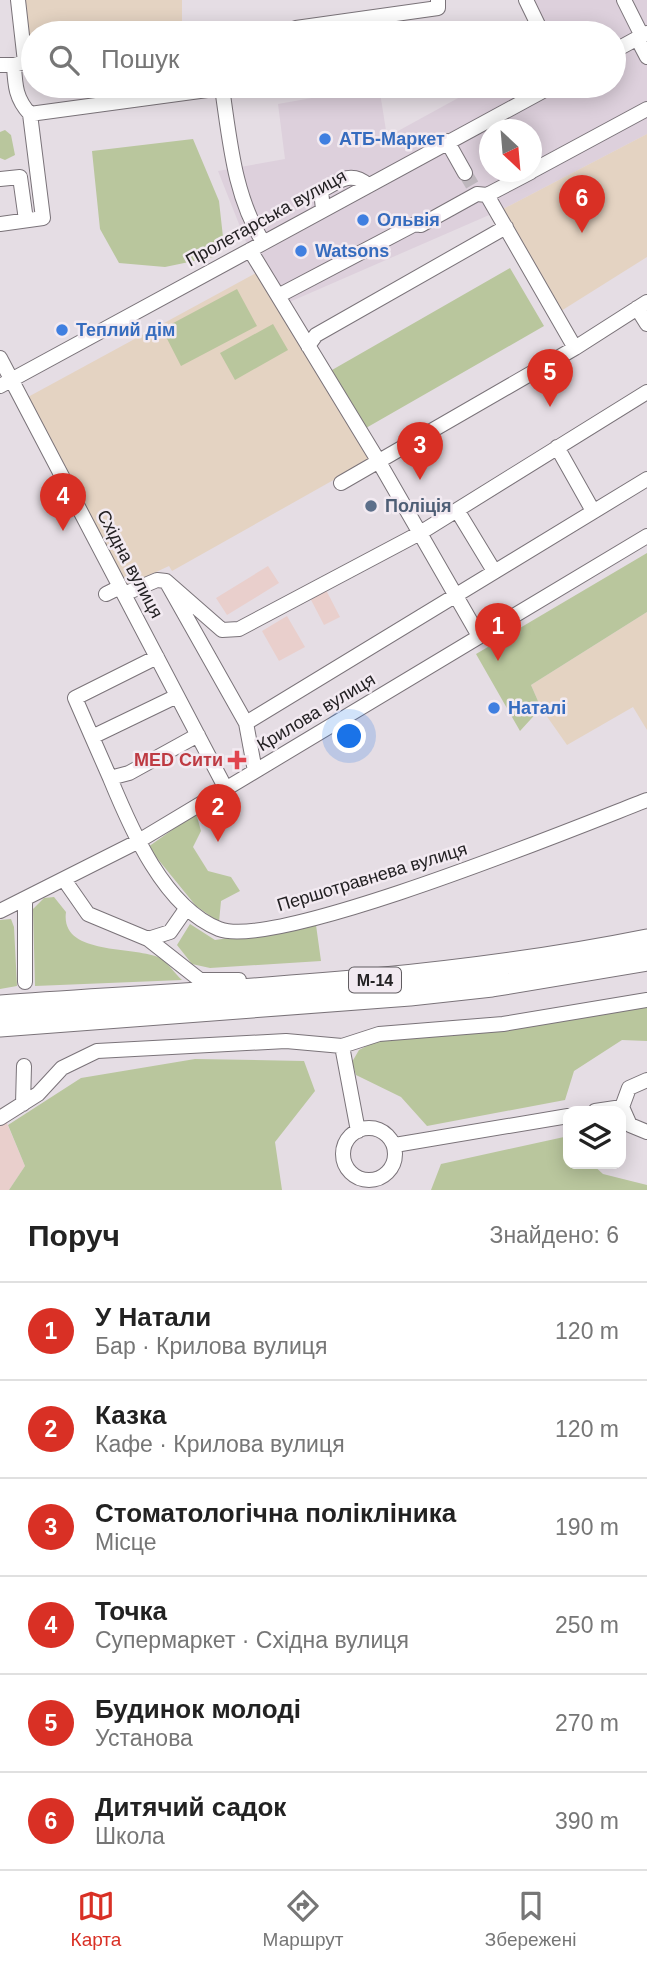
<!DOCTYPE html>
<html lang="uk">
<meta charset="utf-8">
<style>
body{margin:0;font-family:Arial,sans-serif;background:#f6f6f6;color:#222}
.controls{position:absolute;right:21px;bottom:21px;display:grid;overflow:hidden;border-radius:14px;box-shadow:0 4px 18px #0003}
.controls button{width:63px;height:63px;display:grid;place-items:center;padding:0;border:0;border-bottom:2px solid #e0e0e0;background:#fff;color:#222;font:35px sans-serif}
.compass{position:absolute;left:479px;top:119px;width:63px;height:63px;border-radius:50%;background:#fff;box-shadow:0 4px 18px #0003;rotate:154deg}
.you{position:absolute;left:350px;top:737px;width:24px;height:24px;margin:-18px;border:5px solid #fff;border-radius:50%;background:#1a73e8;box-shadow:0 0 0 10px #1a73e833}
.badge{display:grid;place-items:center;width:46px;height:46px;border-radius:50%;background:#d93025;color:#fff;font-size:23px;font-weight:700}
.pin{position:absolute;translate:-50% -58px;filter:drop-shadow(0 2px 4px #0008)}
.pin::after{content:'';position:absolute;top:37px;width:24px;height:21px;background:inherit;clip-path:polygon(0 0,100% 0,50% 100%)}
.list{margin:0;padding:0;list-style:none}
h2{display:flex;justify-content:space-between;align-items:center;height:91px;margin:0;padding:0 28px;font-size:30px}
h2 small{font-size:23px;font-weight:400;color:#767676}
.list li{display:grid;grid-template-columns:46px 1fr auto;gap:21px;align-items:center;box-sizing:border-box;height:98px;padding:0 28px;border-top:2px solid #e0e0e0}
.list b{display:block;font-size:26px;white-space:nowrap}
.list p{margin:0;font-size:23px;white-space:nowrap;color:#767676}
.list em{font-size:23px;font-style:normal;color:#767676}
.icon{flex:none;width:38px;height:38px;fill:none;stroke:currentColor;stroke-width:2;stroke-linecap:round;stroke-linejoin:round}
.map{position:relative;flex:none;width:647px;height:1190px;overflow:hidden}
.search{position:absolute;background:#fff;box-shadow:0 4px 18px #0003;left:21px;right:21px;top:21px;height:77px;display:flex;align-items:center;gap:18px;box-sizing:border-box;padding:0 24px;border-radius:38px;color:#767676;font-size:26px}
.sheet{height:679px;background:#fff}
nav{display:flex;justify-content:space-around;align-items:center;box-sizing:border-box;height:98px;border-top:2px solid #e0e0e0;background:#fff;font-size:19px;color:#767676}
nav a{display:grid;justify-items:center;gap:4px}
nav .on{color:#d93025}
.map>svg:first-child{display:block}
</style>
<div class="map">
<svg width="647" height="1190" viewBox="0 0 647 1190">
<rect width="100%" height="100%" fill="#e5dde4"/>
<path fill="#ddd0dc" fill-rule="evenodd" d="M526,0h121v134l-144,75 -225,98 -20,-35 -40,-101 67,-12 -7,-55 101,-18 8,51 93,-51h134v-53h-72zM490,130h42v42h-42z"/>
<path fill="#e9cfcc" d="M268,566l11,17 -52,32 -11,-17z
M325,588l15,29 -16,8 -15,-29z
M287,616l18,31 -26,14 -17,-30z
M0,1107l25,59 -16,24h-9z"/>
<path fill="#e4d3c2" d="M24,0h158v25l-5,8h-144v34h-4z
M647,134v123l-86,54 -58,-102z
M258,272l111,188 -197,111 -3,-5 -43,20 -98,-189z
M647,612v118l-14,-23 -66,38 -26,-37 -10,-23z"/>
<path fill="#b9c69d" d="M5,130l6,5 4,20 -10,5 -5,-2v-26z
M193,139l26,62 4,36 -10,20 -48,10 -46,-4 -19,-34 -8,-78z
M510,268l34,58 -178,102 -34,-58z
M237,289l20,37 -76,40 -19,-37z
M273,324l15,26 -53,30 -15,-27z
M647,553v59l-116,73 10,23 -21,23 -44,-77z
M196,813l5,18 -8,16 15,24 23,6 9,14 -19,10 -2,21 -23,-16 -48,-59z
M54,897l12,15c-6,43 64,34 92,45 9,4 17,17 24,23l-147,6 -2,-77 11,-11z
M11,919l3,8 3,59 -17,3v-69z
M190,924l25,16 101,-15 5,36 -111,7 -18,-4 -15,-19z
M647,1005v36l-25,-1 -48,31 -9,29 -138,26 -26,-29 -45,-22 -4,-13 7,-12 19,-10 234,-27z
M195,1059l109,2 11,30 -40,51 7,48h-273l16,-24 -17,-41 73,-47z
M564,1137l4,4v23h24l11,10 44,11v5h-216l10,-26z"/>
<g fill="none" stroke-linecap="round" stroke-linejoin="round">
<path stroke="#beb7bd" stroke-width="14" stroke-dasharray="14 7" stroke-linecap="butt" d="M465,173l9,15"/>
<g stroke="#7a7379" stroke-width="16">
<path id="minor" d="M526,0l16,33
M624,0l18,36
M296,28l142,-20v-8
M637,38l10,19
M614,51l33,-18
M0,65h14c1,21 2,34 16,49l13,104 -43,6
M14,65l11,-3 -7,-62
M30,114l192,-26c8,53 12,108 41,154
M447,141l18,32
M532,171l115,-62
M0,179l20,-2 6,43
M487,195l88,153
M323,209l-2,-18c17,-10 30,-21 47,-6
M250,250l129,212 100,174
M278,296l137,-72 6,1 56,-31 10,1 44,-23
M637,308l10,16
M308,346l8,-11 190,-108
M0,358l226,431
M0,386l552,-300
M557,447l36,64
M341,483l234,-135 72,-46
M457,510l37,61
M166,581l80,142 401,-244
M106,594l14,-7
M124,594l33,-14 9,1 56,49 17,-1 181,-96 227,-141
M177,696l-85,41 18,41 19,-5 69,-38
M246,723l9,48
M92,737l-17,-39 82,-41
M110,778c21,51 54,129 109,151 57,22 358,-102 428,-129
M65,881l23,33 60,25 52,41h39
M25,900v82
M0,911l137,-69 510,-306
M148,939l22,-7 16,-23
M342,1046l16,85
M647,1080l-18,8 -7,19 8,18 17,7
M23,1104l1,-38
M595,1111l27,-4
M0,1118l38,-24 24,-26 35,-17 189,-10 56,5 37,-12 124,-10 144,-24
M343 1154a26 26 0 1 1 52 0a26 26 0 1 1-52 0Z
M395,1145l173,-29"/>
</g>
<g stroke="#7a7379" stroke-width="23">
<path id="highway" d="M0,1006c216,-15 434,-23 647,-66
M0,1026l410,-31 82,-9 155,-26"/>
</g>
<use href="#minor" stroke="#fff" stroke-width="14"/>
<use href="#highway" stroke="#fff" stroke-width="21"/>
</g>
<g fill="#3f7fe0" stroke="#f2eaf1" stroke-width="2.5">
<circle cx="325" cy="139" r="7"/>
<circle cx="363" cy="220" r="7"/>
<circle cx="301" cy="251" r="7"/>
<circle cx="62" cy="330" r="7"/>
<circle cx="494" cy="708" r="7"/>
</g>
<circle fill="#5c6f8a" stroke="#f2eaf1" stroke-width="2.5" cx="371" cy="506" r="7"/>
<path fill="#e0444e" stroke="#f2eaf1" stroke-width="2.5" d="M233.5 749.5h7v7h7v7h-7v7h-7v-7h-7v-7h7z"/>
<g text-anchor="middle" stroke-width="5" stroke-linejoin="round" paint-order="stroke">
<rect fill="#f2eaf1" stroke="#615d61" stroke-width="2" x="349" y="967.5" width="52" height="25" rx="5"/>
<g font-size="16" font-weight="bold" fill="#232123">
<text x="375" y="986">М-14</text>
</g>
<g font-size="18" font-weight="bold" fill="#366cbe" stroke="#f2eaf1" text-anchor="start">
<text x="339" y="145">АТБ-Маркет</text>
<text x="377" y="226">Ольвія</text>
<text x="315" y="257">Watsons</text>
<text x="76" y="336">Теплий дім</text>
<text x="508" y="714">Наталі</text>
</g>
<g font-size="18" fill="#232123" stroke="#f2eaf1">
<text transform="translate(266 218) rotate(-29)" y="6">Пролетарська вулиця</text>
<text transform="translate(130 564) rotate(62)" y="6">Східна вулиця</text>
<text transform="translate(316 712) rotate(-31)" y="6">Крилова вулиця</text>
<text transform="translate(372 877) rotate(-17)" y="6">Першотравнева вулиця</text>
</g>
<g font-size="18" font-weight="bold" fill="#4e5e75" stroke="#f2eaf1" text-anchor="start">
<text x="385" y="512">Поліція</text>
</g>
<g font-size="18" font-weight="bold" fill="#be3a42" stroke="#f2eaf1" text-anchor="end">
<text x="223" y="766">MED Сити</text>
</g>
</g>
</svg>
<div class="controls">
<button><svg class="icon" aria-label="layers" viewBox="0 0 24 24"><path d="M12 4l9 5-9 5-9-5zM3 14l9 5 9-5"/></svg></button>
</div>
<svg class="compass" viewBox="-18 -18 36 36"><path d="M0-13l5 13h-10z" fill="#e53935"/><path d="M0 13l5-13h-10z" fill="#767676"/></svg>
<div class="you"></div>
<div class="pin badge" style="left:498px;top:661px">1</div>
<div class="pin badge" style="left:218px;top:842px">2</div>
<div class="pin badge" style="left:420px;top:480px">3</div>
<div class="pin badge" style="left:63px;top:531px">4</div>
<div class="pin badge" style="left:550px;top:407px">5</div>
<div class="pin badge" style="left:582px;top:233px">6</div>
<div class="search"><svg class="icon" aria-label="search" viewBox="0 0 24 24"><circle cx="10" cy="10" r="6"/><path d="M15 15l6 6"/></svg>Пошук</div>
</div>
<section class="sheet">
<h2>Поруч<small>Знайдено: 6</small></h2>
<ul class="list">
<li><span class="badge">1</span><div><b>У Натали</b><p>Бар · Крилова вулиця</p></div><em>120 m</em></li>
<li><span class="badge">2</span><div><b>Казка</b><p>Кафе · Крилова вулиця</p></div><em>120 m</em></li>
<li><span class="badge">3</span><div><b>Стоматологічна полікліника</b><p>Місце</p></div><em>190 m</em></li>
<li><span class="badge">4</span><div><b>Точка</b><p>Супермаркет · Східна вулиця</p></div><em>250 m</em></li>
<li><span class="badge">5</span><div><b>Будинок молоді</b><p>Установа</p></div><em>270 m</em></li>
<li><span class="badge">6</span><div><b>Дитячий садок</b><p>Школа</p></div><em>390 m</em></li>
</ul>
</section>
<nav>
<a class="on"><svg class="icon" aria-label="map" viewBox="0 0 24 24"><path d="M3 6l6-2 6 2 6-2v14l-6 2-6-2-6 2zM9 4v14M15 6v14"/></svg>Карта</a>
<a><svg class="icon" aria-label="directions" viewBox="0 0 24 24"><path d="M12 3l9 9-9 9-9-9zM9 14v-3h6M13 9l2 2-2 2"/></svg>Маршрут</a>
<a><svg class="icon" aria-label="saved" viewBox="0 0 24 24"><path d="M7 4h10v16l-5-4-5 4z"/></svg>Збережені</a>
</nav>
